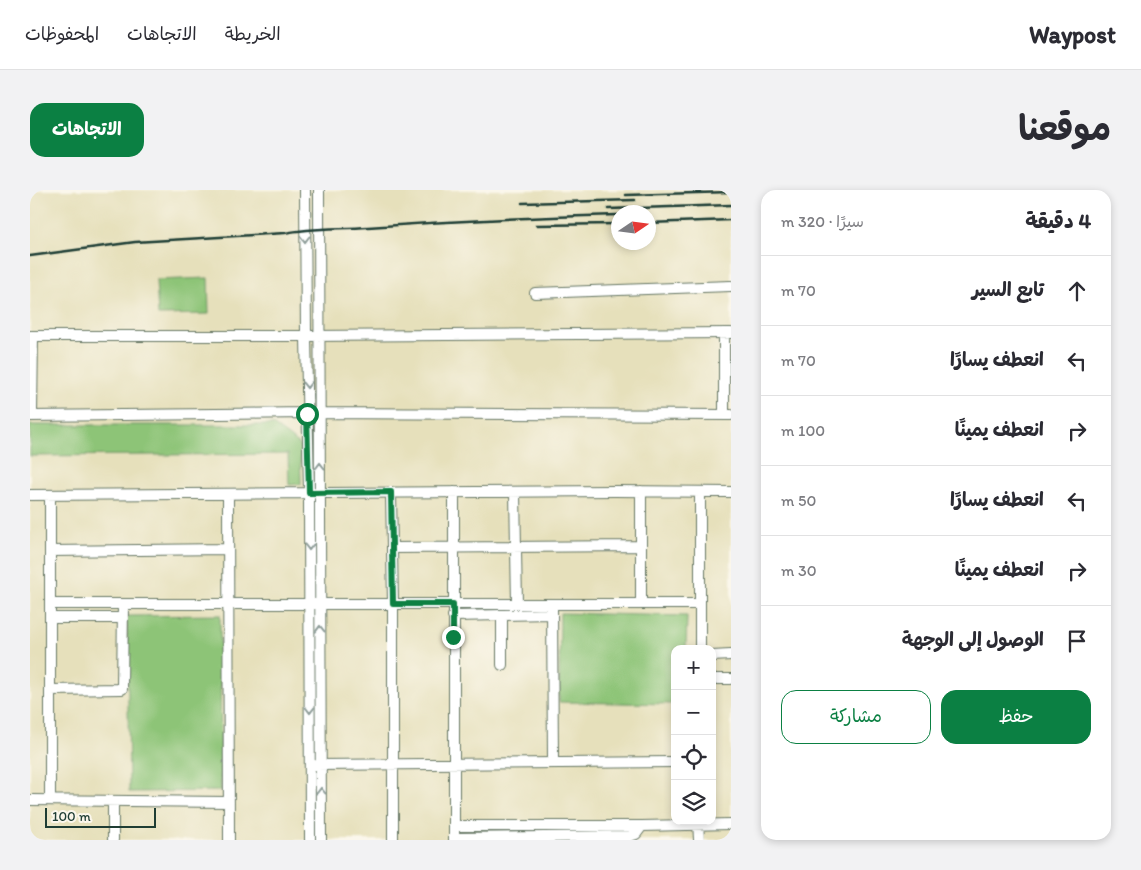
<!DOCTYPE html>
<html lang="ar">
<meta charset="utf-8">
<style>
body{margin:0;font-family:Itim,"Playpen Sans Arabic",sans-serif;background:#f2f2f3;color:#2b2b33;direction:rtl}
.controls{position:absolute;right:15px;bottom:15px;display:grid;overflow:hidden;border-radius:10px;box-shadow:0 2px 8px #0003}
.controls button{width:45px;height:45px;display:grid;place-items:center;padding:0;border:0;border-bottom:1px solid #e1e1e2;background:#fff;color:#2b2b33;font:25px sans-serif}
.compass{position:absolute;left:581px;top:15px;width:45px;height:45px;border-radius:50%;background:#fff;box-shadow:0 2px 8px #0003;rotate:77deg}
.scale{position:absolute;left:15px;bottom:12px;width:111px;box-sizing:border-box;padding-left:5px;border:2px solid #1f3d34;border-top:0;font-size:14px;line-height:18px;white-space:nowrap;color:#1f3d34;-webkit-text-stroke:4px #fbf7ec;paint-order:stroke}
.stop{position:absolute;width:15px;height:15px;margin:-11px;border:4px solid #0b8043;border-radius:50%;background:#fff}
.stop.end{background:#0b8043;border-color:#fff;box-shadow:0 1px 5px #0008}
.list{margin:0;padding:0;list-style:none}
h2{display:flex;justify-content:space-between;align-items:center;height:65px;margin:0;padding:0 20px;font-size:21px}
h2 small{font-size:16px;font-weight:400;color:#7c7c81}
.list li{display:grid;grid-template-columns:32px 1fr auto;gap:15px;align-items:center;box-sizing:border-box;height:70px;padding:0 20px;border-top:1px solid #e1e1e2}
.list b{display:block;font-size:19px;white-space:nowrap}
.list em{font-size:16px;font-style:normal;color:#7c7c81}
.actions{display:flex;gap:10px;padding:15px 20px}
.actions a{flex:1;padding:11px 0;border:1px solid #0b8043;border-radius:15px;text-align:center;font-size:18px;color:#0b8043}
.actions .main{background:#0b8043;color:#fff}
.icon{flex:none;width:28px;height:28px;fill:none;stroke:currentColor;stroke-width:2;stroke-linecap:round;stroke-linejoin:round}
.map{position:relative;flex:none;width:701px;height:650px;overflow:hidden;direction:ltr;border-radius:15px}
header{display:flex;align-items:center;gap:30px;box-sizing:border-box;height:70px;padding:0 25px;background:#fff;border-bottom:1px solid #e1e1e2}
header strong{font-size:24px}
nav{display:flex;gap:28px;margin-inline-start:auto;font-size:18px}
.intro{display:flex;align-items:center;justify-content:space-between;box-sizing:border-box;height:120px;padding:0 30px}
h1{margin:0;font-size:35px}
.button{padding:12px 22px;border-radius:15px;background:#0b8043;color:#fff;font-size:18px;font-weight:700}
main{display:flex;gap:30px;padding:0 30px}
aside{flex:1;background:#fff;border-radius:15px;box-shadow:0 2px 8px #0003}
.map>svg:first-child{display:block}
</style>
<header>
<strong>Waypost</strong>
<nav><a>الخريطة</a><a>الاتجاهات</a><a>المحفوظات</a></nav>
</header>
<div class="intro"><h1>موقعنا</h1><a class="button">الاتجاهات</a></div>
<main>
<aside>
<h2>4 دقيقة<small>سيرًا · 320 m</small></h2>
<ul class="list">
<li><svg class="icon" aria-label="ahead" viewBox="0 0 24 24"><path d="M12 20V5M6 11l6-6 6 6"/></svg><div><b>تابع السير</b></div><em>70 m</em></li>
<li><svg class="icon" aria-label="left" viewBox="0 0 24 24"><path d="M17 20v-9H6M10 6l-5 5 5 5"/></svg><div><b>انعطف يسارًا</b></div><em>70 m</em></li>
<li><svg class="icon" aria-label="right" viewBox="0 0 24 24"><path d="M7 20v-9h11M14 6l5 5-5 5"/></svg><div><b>انعطف يمينًا</b></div><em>100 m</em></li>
<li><svg class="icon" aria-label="left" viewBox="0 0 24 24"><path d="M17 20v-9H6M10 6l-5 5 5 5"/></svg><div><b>انعطف يسارًا</b></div><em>50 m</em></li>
<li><svg class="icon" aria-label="right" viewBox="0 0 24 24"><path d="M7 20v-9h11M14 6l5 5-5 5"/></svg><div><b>انعطف يمينًا</b></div><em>30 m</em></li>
<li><svg class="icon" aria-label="arrive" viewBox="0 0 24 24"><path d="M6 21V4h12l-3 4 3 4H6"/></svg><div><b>الوصول إلى الوجهة</b></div></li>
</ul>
<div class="actions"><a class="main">حفظ</a><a>مشاركة</a></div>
</aside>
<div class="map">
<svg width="701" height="650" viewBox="0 0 701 650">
<rect width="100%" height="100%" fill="#fbf7ec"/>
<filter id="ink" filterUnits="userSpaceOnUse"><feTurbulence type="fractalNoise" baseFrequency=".02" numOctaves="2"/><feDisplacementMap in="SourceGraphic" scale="10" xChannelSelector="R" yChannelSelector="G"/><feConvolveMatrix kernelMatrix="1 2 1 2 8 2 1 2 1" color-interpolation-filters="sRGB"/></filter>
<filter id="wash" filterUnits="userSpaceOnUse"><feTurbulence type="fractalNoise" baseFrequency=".0096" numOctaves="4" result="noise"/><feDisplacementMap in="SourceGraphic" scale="20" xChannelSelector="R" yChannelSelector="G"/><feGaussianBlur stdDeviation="1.12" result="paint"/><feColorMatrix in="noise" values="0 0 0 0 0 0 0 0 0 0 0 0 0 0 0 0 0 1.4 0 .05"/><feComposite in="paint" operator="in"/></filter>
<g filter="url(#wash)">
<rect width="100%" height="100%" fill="#e6e0bb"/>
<path fill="#8dc477" stroke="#568056" d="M178,88l1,36 -51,1 -2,-35z
M0,235h243l27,20 1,39 -12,1 -1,-31 -258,2z
M530,423l127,3 -1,33h-11v55l-116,-2z
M190,425l1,176 -92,1 -2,-176z"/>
</g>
<g filter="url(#ink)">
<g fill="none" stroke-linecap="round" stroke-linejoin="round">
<g stroke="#657663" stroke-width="12">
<path id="minor" d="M275,0l1,146 3,157 1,347
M289,0l2,650
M505,103l196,-7
M0,146h276l425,-3
M694,225v-82
M0,226l277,-3 424,2
M2,226l1,-80
M611,301v113
M361,302l2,112v236
M424,302v348
M485,302l2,112
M198,304l1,346
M0,305l585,-4 116,1
M20,305v305
M362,358l249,-2
M20,361l178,-2
M20,414h650
M522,414l1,159
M472,425v50
M423,426l99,-2
M20,428h73
M670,459v-157
M682,466l19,-1
M682,489h19
M20,500l72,-1 1,-85
M286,575l359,-3
M0,610l199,2
M83,611v39
M668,631l1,19
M424,636h188l89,-2
M424,648l176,-2 6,-2 6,-8"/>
</g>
<use href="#minor" stroke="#fff" stroke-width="10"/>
<path stroke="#1f3d34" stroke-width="2.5" d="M596,5l105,-3
M492,13l113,-3
M578,19l123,-4
M618,33l83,-3
M506,35l82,-1
M0,66l105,-14 150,-9c25,-5 56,-4 83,-6 83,-6 167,-10 250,-12"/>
</g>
<defs><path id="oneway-chevron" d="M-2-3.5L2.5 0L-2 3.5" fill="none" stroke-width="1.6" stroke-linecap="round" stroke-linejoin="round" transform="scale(1.25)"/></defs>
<g stroke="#8f9e9a">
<use href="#oneway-chevron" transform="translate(275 49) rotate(90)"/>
<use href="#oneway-chevron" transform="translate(277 195) rotate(89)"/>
<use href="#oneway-chevron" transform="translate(290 276) rotate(-90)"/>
<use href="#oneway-chevron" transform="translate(279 357) rotate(90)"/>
<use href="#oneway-chevron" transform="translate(290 439) rotate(-91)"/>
<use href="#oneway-chevron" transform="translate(280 520) rotate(90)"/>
<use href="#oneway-chevron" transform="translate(291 601) rotate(-90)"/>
</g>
</g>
<g fill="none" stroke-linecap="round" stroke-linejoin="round" filter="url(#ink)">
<path stroke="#0b8043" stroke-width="6" d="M277,224l2,79 82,-1 2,112h60v33"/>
</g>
</svg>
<div class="controls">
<button>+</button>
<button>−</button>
<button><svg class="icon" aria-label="locate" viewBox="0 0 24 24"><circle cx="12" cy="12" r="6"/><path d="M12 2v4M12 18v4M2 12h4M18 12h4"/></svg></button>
<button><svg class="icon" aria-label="layers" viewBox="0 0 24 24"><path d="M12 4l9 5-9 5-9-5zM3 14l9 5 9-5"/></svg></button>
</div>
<svg class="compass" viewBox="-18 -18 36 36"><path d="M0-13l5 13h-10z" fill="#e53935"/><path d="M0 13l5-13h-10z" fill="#7c7c81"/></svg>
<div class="scale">100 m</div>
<div class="stop" style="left:277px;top:224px"></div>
<div class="stop end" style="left:423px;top:447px"></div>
</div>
</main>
